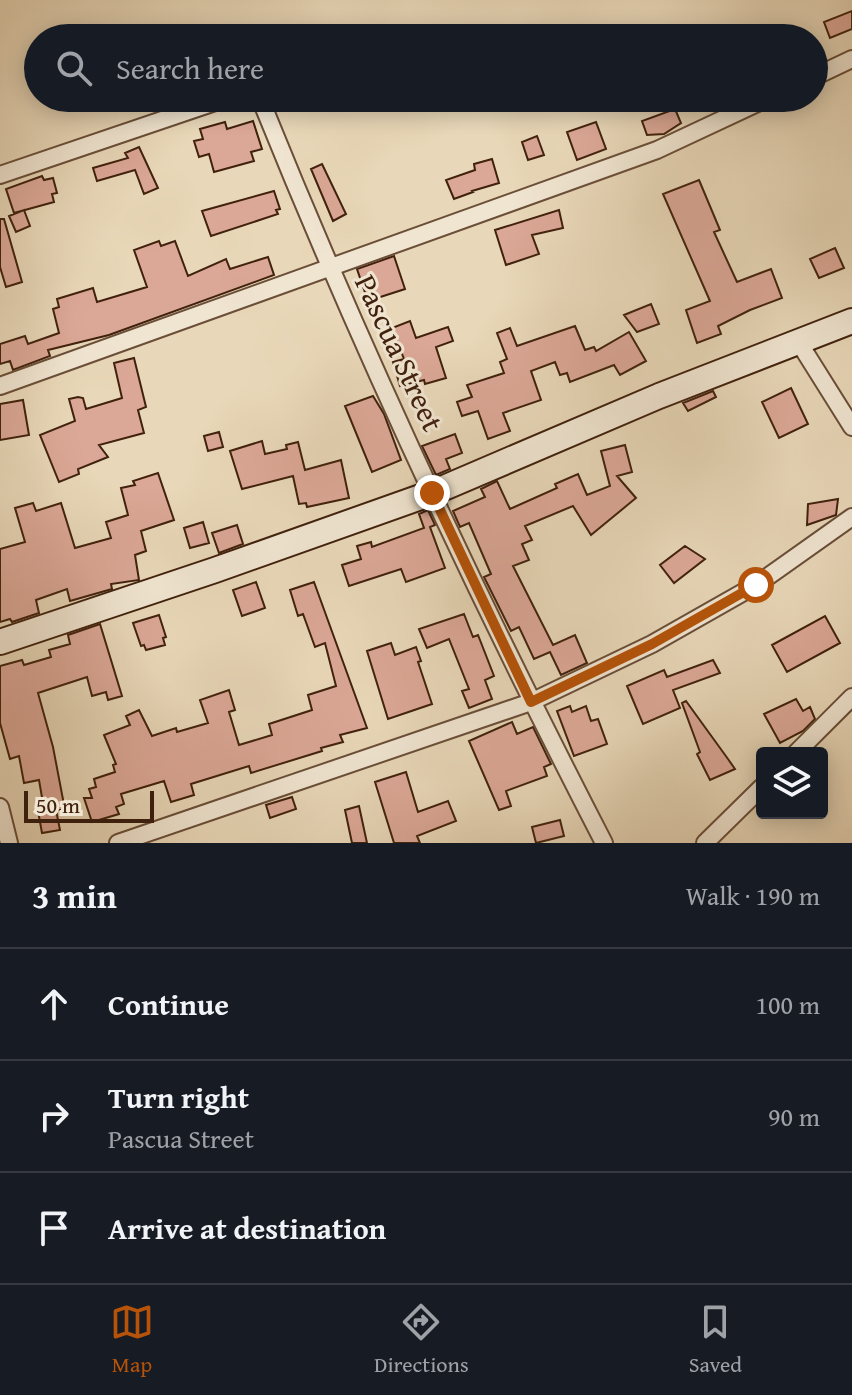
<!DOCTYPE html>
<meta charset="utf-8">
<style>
body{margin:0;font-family:"Gentium Book Plus",serif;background:#20242c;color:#f1f3f6}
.controls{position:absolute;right:24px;bottom:24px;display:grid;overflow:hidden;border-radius:8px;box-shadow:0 4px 20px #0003}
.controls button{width:72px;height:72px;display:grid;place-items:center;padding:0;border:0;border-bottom:2px solid #363941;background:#171b24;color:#f1f3f6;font:40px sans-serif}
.scale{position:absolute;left:24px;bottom:20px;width:130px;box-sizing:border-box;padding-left:8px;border:4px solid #40210d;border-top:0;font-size:22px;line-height:28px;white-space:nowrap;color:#40210d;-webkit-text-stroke:6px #f0e5d1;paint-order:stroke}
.stop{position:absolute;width:24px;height:24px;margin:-18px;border:6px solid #b45309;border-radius:50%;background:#fff}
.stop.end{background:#b45309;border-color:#fff;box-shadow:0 2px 8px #0008}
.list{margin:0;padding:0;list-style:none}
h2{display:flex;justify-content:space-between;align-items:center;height:104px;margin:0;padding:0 32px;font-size:34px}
h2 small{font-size:26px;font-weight:400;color:#9ea1a6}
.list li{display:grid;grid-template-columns:52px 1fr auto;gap:24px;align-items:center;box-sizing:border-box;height:112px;padding:0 32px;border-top:2px solid #363941}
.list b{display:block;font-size:30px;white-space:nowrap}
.list p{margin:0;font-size:26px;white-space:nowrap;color:#9ea1a6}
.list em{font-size:26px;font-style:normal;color:#9ea1a6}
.icon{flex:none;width:44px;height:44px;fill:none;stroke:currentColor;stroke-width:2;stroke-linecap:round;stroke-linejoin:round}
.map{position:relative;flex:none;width:852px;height:843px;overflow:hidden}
.search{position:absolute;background:#171b24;box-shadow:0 4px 20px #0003;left:24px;right:24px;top:24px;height:88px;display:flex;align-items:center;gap:20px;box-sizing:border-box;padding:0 28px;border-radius:44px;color:#9ea1a6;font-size:30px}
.sheet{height:440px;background:#171b24}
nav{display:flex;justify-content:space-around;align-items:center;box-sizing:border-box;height:112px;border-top:2px solid #363941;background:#171b24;font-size:22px;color:#9ea1a6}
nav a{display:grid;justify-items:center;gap:4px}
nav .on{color:#b45309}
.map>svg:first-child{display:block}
</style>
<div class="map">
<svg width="852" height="843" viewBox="0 0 852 843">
<rect width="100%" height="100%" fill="#e8d7b8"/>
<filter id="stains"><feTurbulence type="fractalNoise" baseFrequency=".0025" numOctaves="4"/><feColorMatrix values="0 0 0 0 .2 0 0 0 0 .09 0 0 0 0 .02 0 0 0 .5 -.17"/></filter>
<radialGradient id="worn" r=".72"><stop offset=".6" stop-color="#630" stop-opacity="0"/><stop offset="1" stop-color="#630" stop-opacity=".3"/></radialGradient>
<path fill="#dba796" stroke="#40210d" stroke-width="2" d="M852,11v18l-22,9 -6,-16z
M675,109l6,14 -17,11 -17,1 -5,-14z
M253,121l9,28 -11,3 3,9 -40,11 -5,-18 -10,3 -5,-16 9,-2 -3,-10 25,-7 2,7z
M596,122l10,27 -29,11 -10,-28z
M537,136l7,19 -16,5 -6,-18z
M139,147l19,41 -14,6 -9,-24 -38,11 -4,-13 35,-10 -3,-5z
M492,159l7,24 -27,8 1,1 -19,7 -8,-19 29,-10 -1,-6z
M322,164l24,50 -13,7 -22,-52z
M42,176l2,4 9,-2 4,15 -5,1 2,8 -40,11 -8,-24z
M699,180l21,50 -6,2 23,50 34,-13 11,29 -32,12 -32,16 3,8 -24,9 -11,-33 24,-9 -47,-107z
M274,191l6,18 -4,1 2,4 -67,22 -9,-25z
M24,210l6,16 -14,6 -7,-16z
M559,210l4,18 -31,7 7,19 -33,11 -11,-35z
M0,219h4l18,63 -16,5 -6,-20z
M159,241l2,5 14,-5 13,35 38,-17 4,10 38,-12 6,18 -165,60 -61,15 2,6 -37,14 -3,-9 -10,3v-20l25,-8 3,8 31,-11 -6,-24 6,-2 -2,-8 36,-11 4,14 50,-15 -13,-37z
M835,248l9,20 -25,10 -9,-19z
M394,256l11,33 -37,12 -11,-32z
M651,304l8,20 -22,8 -13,-17z
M410,321l6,17 32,-11 5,14 -17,6 10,31 -21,6 -1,-4 -24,6 -7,-24 11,-3 -12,-31z
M575,326l10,24 9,-3 2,4 33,-19 17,29 -26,14 -6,-10 -44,17 -3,-9 -7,2 -5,-13 -24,9 10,29 -38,13 7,18 -22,8 -10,-28 -16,5 -5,-14 15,-5 -5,-12 37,-12 -4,-11 7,-3 -10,-26 13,-5 7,18z
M134,358l12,49 -8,3 6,23 -45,12 9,12 -30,12 1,5 -20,8 -19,-47 35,-14 -6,-22 9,-2 5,1 3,11 36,-11 -8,-35z
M791,388l17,36 -29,14 -17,-36z
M713,391l3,6 -28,14 -5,-8z
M373,396l11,18 17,46 -29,12 -27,-66z
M23,400l6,35 -29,5v-36z
M219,432l4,15 -15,4 -4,-15z
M455,434l7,19 -16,6 4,10 -14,6 -14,-29z
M262,441l3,13 22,-5 -1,-4 12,-3 7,28 36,-10 8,38 -42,9 -1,-4 -7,1 -6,-28 -51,13 -12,-38z
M625,445l7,27 -15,4 19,22 -45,37 -18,-29 -48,20 7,14 -10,4 7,16 -16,6 40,79 22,-10 12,28 -26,12 -11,-23 -16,7 -15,-32 -8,4 -27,-54 7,-3 -22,-51 -9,4 -7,-16 32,-14 -4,-8 16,-8 13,28 47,-21 -2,-4 23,-10 9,21 23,-9 -9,-35z
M158,473l16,47 -33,11 5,20 -11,4 4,25 -28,4 1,5 -42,12 -3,-12 -31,11 3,13 -27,9 -2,-3 -10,3v-73l25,-7 -10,-34 18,-5 3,8 25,-8 14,45 36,-10 -5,-16 22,-7 -7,-27 14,-3 -2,-4z
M838,499l-2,16 -29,10 1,-21z
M428,510l7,15 -5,2 15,41 -39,14 -5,-13 -52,17 -7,-21 19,-6 -4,-13 14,-4 1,5 52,-19 -5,-14z
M203,522l6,21 -19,5 -6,-20z
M237,525l6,19 -24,9 -7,-20z
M685,546l20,13 -31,24 -14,-18z
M256,582l9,26 -23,8 -9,-26z
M314,582l53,146 -27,7 3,7 -22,6 1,3 -71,22 -2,-7 -58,18 3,11 -23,7 -7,-21 -43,13 3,10 -8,3 3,7 -27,8 -8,-24h8l-3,-9 7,-2 -2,-8 21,-7 -2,-7 3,-1 -12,-29 26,-10 -4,-9 13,-6 13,26 24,-8 1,4 31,-9 -8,-23 29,-10 6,20 -6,2 10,33 33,-10 -3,-11 43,-14 -4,-15 28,-9 -11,-43 -10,4 -12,-33 -5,2 -8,-26z
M464,614l9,23 5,-2 16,41 -9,4 7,19 -23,9 -7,-17 7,-2 -20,-50 -22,9 -8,-19z
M159,615l7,22 -3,1 2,7 -19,5 -2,-5 -3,1 -8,-23z
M825,616l15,27 -53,29 -15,-27z
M100,624l22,72 -14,4 -2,-8 -14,4 -5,-19 -49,16 15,54 12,63h-9l4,20 -18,3 -4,-22 6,-2 -5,-29 -15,3 -5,-27 -9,3 -10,-36v-57l22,-6 2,5 27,-8 -2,-7 21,-6 -2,-9z
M391,643l4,12 21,-8 5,14 -3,1 14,42 -44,15 -21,-68z
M713,660l7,13 -47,17 7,18 -37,16 -16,-38 37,-16 3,7z
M796,699l7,12 7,-4 5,12 -12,12 -23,12 -16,-29z
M686,701l42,58 7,10 -25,11 -13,-26 3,-2 -18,-49z
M570,706l2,6 14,-6 5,15 7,-2 9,25 -33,12 -17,-45z
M512,722l5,12 16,-7 18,37 -7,3 3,9 -41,15 5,15 -12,4 -30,-69z
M406,772l12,40 30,-11 8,20 -39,15 3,7h-26l-19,-61z
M292,797l4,12 -26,9 -4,-13z
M359,806l8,37h-15l-7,-33z
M560,820l4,16 -28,7 -4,-16z"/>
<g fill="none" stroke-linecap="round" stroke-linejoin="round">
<g stroke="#6a4e38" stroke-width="20">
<path id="street" d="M814,77l38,-18
M258,98l6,10c101,250 216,495 340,735
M0,175l227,-77
M798,341l54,86
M0,386l657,-236 111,-52
M796,753l56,-56
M0,807l9,36
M118,843l413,-141 121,-58 104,-59 96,-68
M705,843l57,-56"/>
</g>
<g stroke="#40210d" stroke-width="28">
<path id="secondary" d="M0,642l215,-72 217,-77 227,-97 193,-75"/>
</g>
<use href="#street" stroke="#f0e5d1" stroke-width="16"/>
<use href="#secondary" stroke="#f0e5d1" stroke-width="24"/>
</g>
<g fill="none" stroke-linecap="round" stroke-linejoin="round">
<path stroke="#b45309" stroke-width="10" d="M432,493l99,209 121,-58 104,-59"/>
</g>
<g text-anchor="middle" stroke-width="6" stroke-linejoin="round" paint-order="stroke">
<g font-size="30" fill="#40210d" stroke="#f0e5d1">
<text transform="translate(399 353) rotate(65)" y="10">Pascua Street</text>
</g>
</g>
<rect width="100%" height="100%" filter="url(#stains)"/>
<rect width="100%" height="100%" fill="url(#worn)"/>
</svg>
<div class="controls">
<button><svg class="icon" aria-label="layers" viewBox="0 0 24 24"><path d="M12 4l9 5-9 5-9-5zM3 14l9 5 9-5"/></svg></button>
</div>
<div class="scale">50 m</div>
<div class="stop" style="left:756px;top:585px"></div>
<div class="stop end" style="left:432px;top:493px"></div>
<div class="search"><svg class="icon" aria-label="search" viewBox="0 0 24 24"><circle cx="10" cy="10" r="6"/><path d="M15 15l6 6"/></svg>Search here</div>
</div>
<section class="sheet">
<h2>3 min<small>Walk · 190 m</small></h2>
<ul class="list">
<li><svg class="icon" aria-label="ahead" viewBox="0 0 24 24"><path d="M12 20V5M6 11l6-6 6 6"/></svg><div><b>Continue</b></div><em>100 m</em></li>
<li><svg class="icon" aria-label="right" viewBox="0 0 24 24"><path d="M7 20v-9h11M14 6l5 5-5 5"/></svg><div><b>Turn right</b><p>Pascua Street</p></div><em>90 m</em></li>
<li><svg class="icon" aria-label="arrive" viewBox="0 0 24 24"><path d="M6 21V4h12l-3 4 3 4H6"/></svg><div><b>Arrive at destination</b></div></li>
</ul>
</section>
<nav>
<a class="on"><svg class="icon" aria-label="map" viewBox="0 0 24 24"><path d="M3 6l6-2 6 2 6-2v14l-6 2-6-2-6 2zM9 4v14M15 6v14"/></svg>Map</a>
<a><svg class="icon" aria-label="directions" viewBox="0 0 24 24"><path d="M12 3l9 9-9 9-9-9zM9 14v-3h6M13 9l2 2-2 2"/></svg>Directions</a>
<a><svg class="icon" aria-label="saved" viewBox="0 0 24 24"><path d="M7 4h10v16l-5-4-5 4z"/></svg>Saved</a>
</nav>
